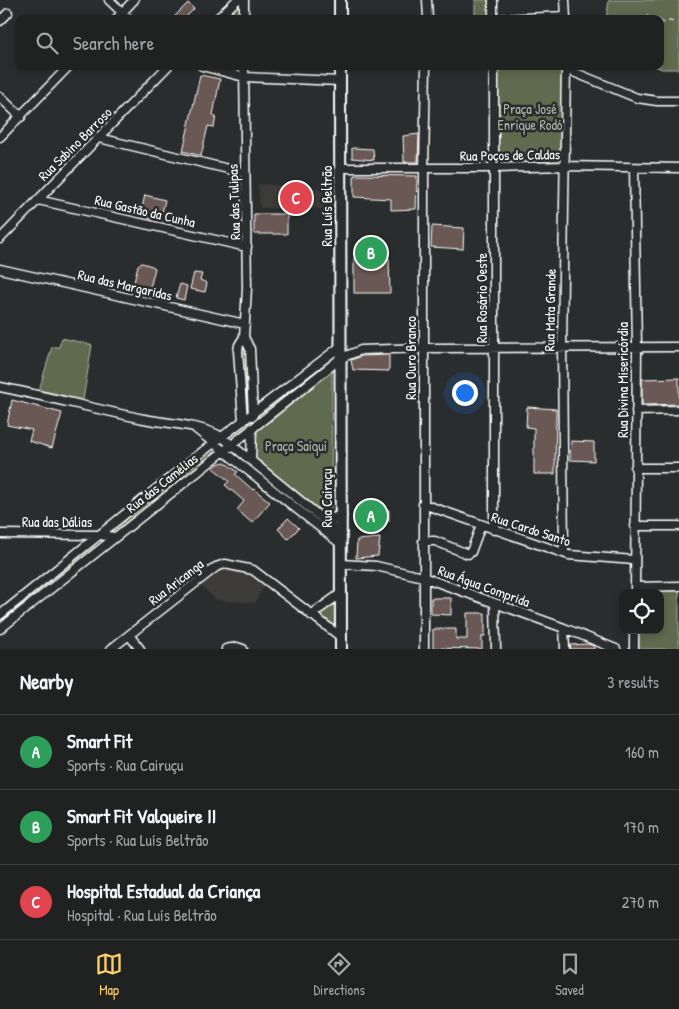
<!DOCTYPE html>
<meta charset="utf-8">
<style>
body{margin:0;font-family:"Patrick Hand",sans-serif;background:#2d2f2f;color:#f1f3f6}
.controls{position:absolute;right:15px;bottom:15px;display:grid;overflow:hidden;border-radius:10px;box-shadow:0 2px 8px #0003}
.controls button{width:45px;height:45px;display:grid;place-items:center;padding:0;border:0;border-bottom:1px solid #3d3f40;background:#202222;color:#f1f3f6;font:25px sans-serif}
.you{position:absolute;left:464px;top:392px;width:18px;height:18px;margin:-12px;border:4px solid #fff;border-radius:50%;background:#1a73e8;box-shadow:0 0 0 8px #1a73e833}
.badge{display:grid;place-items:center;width:32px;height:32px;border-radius:50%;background:#ffd166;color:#fff;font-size:16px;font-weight:700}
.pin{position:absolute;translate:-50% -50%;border:2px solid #fff;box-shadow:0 1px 5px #0006}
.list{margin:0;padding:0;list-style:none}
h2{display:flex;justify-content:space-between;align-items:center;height:65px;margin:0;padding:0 20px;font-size:21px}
h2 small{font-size:16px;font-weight:400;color:#a2a4a5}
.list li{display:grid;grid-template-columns:32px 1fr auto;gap:15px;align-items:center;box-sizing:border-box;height:75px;padding:0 20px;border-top:1px solid #3d3f40}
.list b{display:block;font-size:19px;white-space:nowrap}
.list p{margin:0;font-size:16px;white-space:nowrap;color:#a2a4a5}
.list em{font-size:16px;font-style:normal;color:#a2a4a5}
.icon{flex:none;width:28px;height:28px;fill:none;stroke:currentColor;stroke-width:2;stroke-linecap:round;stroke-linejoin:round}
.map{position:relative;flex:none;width:679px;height:649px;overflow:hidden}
.search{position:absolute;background:#202222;box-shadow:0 2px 8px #0003;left:15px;right:15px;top:15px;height:55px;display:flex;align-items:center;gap:12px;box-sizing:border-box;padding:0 18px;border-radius:10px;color:#a2a4a5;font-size:19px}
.sheet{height:290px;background:#202222}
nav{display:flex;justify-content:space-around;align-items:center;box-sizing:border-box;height:70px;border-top:1px solid #3d3f40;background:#202222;font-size:14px;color:#a2a4a5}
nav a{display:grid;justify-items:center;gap:2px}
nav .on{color:#ffd166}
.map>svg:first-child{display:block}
</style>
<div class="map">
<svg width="679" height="649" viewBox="0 0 679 649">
<rect width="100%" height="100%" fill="#2a2d2e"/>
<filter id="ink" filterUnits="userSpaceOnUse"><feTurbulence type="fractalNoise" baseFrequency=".02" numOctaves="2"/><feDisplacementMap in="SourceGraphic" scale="10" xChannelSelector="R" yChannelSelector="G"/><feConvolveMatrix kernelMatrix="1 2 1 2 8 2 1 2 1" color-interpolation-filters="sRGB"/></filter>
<g filter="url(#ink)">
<path fill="#3d3a39" d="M258,184l75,5 -2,20 -71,-1z
M224,568l24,5 18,9 -11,21 -39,-3 -19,-18 19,-12z"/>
<path fill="#606a50" stroke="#b0b4a8" d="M475,0h18v19l-18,-1z
M609,0h70v69h-17l-8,-3h6v-47h-54z
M240,1v18h-20z
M494,66h72l-1,100 -70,2z
M62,338l30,7 -9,55 -44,-10 13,-43h7z
M244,344l2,1 4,67 -5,4 -4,-69z
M333,356l2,4 -74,58 -3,-1 -1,-3z
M332,369l-1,150 -77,-62 2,-28 11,-9 4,1 36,-29 1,-4z
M245,423l3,1 1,3 -17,13 -2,-1 -1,-3z
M213,447l5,2v2l-103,82 -2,-1 -1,-4z
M232,449l103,84 -3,2 -102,-81z
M93,544l4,4 -97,78v-7z
M679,587v62h-41l-1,-19h23v-37h-26v-5z
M336,603l1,26 -19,-13z"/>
<path fill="#695852" stroke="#fff" d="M188,3l6,6 -10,10h-12z
M200,75l20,4 -7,36 3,1 -2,11 -6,-1 -7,30 -18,-5z
M419,134l-1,28h-14l-1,-26z
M352,148l21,1 1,11 -22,-2z
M354,175l63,1 -1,33 -25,1v-11l-37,-2z
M145,195l20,5 -5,21 -20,-5z
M254,214h33v20h-33z
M432,226l32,2 -1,21 -32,-2z
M354,258h35l1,35h-36z
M142,263l10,3 3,2 -6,24h-4l-9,-1 -3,-4 5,-22z
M194,273l8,1 -2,6 7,3 -2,9 -15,-3z
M180,284l7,2 -3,14 -8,-2z
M389,355v16l-36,-1 -2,-10 11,-4z
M679,378v26l-37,1v-26z
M12,400l50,13 -10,35 -23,-7 3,-11 -25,-5z
M527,407l29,2 -1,65h-21v-46l-8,-1z
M571,441l23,1v19l-24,-1z
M224,462l14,10 -3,2 18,16 1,-1 16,13 -18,21 -15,-13 7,-9 -19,-16 4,-4 -16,-13 5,-4z
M354,510h35v11h-35z
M288,518l11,10 -11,11 -10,-10z
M380,538l-2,18 -22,2 1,-18z
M431,598h20v17l-20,-1z
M467,613h18v23h-3v13l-49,-1v-19h23v10h11z
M588,644l6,2v3h-23l-1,-4z"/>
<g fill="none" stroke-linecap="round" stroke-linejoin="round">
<g stroke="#fff" stroke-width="11">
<path id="minor" d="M109,0l20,19
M244,0v19
M427,0l1,19
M493,0v19
M565,0l1,19
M116,19l18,-19
M217,19l20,-19
M502,19l64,-3
M0,21l8,-8
M202,66l42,11 96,4
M494,66v464
M566,69l71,29 20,3h22
M0,97l21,20
M0,137l69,-71
M99,138l146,35
M340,168h155l70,-2 114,2
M634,168l3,179 -2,246
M38,200l209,47
M0,239l168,-173
M0,269l245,55
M244,337l6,12 3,67
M0,387c48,10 96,22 144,32 25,5 55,5 78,18l119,97
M636,411l43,-1
M243,421l-5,-70 1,-6 5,-8 3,-49 -3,-222
M196,429l145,115
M251,461l1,-33
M635,468h44
M423,504l146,51 65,5
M635,526h44
M0,534l99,1 16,2
M423,541h12l33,13 3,-2 10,-27
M564,553l-2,-206 4,-281
M341,564l35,2 47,11 141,51 52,21
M635,587l44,-1
M495,604l1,45
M0,615l202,-163 139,-106
M311,615l29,-21
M564,628l1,21
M0,629l341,-271 20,-8 63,-2 255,-1
M129,635l11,14
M111,649l105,-82 9,-3 28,6 88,67
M226,649l11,-2 6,2
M424,649v-481l2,-102
M634,649v-19"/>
</g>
<g stroke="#fff" stroke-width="14">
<path id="major" d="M340,0v19
M340,66l1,583
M326,522l15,-6"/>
</g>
<path stroke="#fff" stroke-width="1" stroke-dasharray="5 4" stroke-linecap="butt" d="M645,19l3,-4 8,4
M660,21l5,2 3,-2 11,1"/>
<use href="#minor" stroke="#2a2d2e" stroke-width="8"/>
<use href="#major" stroke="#2a2d2e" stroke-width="10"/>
</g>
</g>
<g text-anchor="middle" stroke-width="5" stroke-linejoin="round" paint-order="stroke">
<g font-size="14" fill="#b0b4a8" stroke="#2a2d2e">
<text x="530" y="114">Praça José<tspan x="530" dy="16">Enrique Rodó</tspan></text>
<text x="296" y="451">Praça Saiqui</text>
</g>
<g font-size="14" fill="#fff" stroke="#2a2d2e">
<text transform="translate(75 144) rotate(-45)" y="5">Rua Sabino Barroso</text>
<text transform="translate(510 155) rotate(-1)" y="5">Rua Poços de Caldas</text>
<text transform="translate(234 202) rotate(-92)" y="5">Rua das Tulipas</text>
<text transform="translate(327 206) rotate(-90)" y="5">Rua Luís Beltrão</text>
<text transform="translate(145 211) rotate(13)" y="5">Rua Gastão da Cunha</text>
<text transform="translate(125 285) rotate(13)" y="5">Rua das Margaridas</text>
<text transform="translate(482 298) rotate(-90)" y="5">Rua Rosário Oeste</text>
<text transform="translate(550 310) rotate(-89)" y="5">Rua Mata Grande</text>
<text transform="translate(411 358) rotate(-90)" y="5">Rua Ouro Branco</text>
<text transform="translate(623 380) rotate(-90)" y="5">Rua Divina Misericórdia</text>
<text transform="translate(162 483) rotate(-38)" y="5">Rua das Camélias</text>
<text transform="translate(327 498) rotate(-90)" y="5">Rua Cairuçu</text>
<text x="57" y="527">Rua das Dálias</text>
<text transform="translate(531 529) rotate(18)" y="5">Rua Cardo Santo</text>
<text transform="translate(176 582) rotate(-38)" y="5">Rua Aricanga</text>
<text transform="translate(484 586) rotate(20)" y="5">Rua Água Comprida</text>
</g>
</g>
</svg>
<div class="controls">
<button><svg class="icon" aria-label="locate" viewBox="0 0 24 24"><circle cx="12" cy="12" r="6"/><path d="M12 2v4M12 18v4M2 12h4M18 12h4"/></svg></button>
</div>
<div class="you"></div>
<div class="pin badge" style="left:371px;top:516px;background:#2e9e5b">A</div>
<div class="pin badge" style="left:371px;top:253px;background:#2e9e5b">B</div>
<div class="pin badge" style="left:296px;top:198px;background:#e0444e">C</div>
<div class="search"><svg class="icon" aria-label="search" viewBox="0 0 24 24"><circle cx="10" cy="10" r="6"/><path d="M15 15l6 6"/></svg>Search here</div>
</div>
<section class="sheet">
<h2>Nearby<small>3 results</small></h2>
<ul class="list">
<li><span class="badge" style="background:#2e9e5b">A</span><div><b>Smart Fit</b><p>Sports · Rua Cairuçu</p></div><em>160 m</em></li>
<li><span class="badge" style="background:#2e9e5b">B</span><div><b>Smart Fit Valqueire II</b><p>Sports · Rua Luís Beltrão</p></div><em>170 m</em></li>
<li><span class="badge" style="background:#e0444e">C</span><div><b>Hospital Estadual da Criança</b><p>Hospital · Rua Luís Beltrão</p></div><em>270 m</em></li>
</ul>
</section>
<nav>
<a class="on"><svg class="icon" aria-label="map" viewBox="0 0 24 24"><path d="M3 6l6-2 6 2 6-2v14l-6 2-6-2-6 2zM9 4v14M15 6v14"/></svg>Map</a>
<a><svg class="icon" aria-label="directions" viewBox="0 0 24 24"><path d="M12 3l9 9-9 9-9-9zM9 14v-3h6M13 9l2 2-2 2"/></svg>Directions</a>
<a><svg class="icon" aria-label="saved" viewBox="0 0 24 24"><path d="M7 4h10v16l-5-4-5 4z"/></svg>Saved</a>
</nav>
